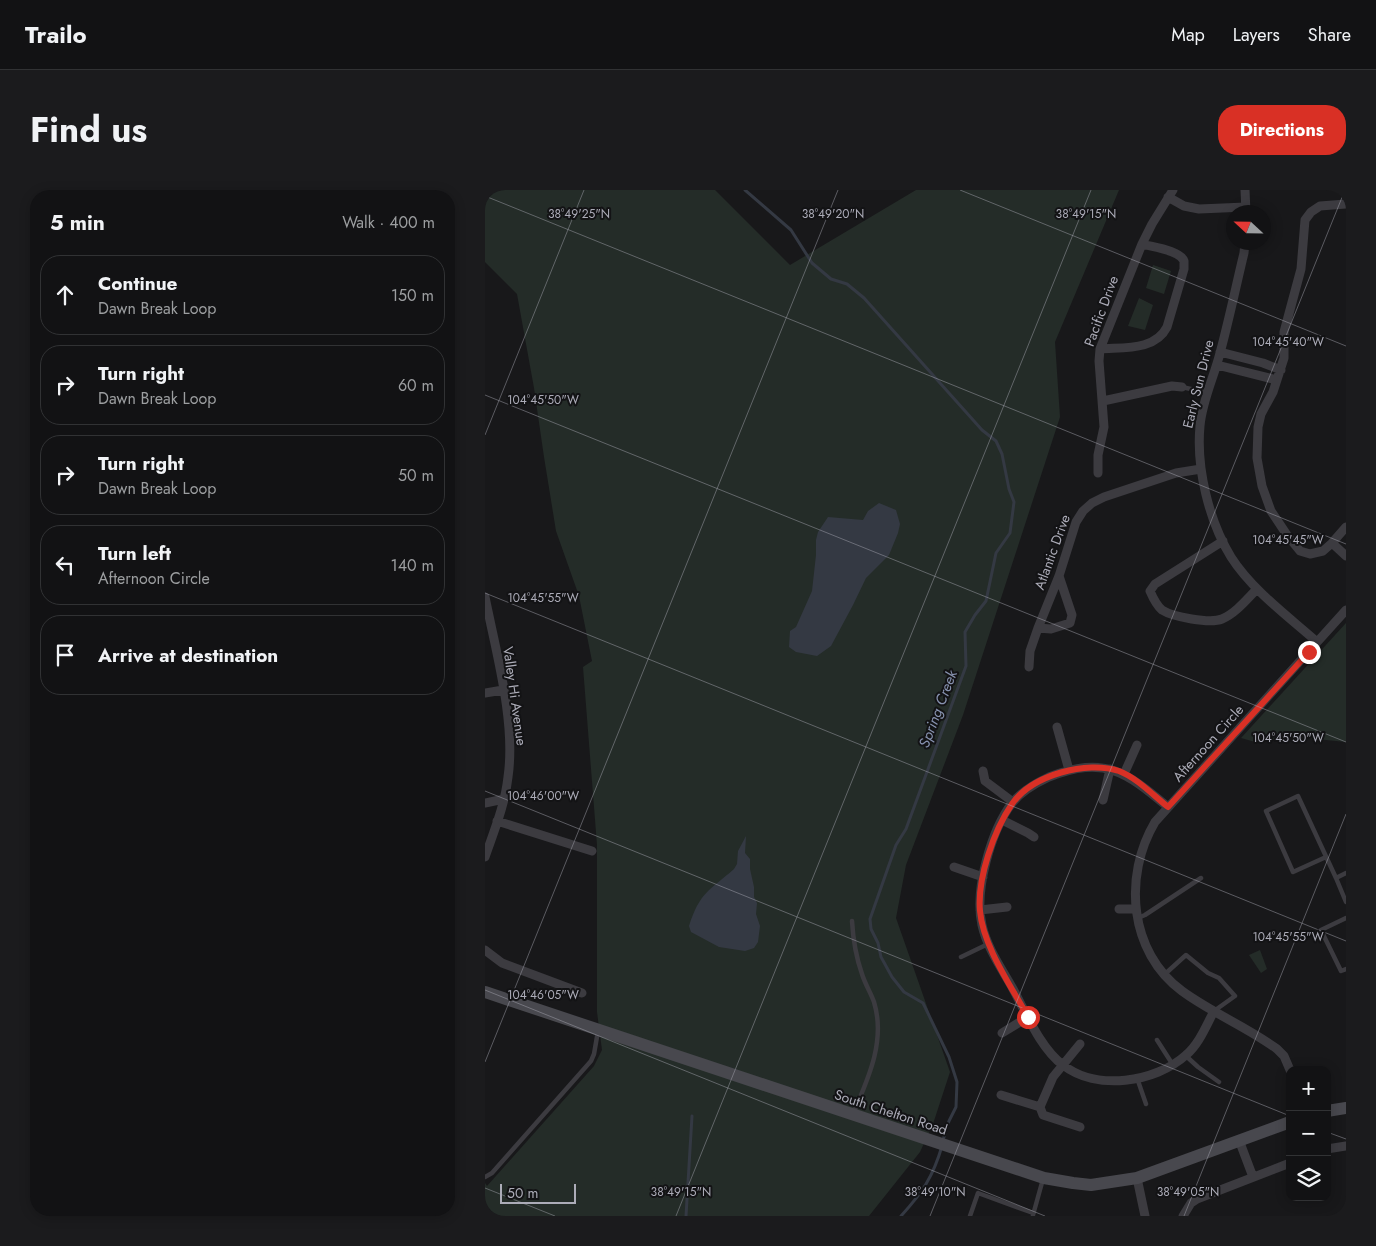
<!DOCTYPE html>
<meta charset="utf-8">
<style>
body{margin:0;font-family:Jost,sans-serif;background:#1b1b1d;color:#f1f3f6}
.controls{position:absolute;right:15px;bottom:15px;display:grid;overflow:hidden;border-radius:10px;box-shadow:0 2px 12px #0003}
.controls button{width:45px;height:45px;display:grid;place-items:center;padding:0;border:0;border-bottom:1px solid #313234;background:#121214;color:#f1f3f6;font:25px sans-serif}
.compass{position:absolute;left:741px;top:15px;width:45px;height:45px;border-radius:50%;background:#121214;box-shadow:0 2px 12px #0003;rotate:292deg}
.scale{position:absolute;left:15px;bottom:12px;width:76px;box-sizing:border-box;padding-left:5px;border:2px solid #acacb8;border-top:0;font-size:14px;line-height:18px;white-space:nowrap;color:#acacb8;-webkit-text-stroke:4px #131315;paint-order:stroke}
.stop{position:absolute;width:15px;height:15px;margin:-11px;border:4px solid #d93025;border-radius:50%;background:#fff}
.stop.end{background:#d93025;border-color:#fff;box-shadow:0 1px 5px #0008}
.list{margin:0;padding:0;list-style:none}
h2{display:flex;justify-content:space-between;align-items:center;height:65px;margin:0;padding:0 20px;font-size:21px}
h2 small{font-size:16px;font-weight:400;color:#9c9ea0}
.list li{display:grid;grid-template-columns:32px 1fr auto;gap:15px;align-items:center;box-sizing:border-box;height:80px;margin:0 10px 10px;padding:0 10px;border:1px solid #313234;border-radius:20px}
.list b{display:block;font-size:19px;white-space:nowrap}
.list p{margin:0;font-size:16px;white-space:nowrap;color:#9c9ea0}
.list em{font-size:16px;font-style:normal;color:#9c9ea0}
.icon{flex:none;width:28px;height:28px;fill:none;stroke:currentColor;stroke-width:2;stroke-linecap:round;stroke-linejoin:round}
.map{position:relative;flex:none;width:861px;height:1026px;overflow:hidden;border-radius:20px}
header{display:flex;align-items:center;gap:30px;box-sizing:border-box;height:70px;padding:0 25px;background:#121214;border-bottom:1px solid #313234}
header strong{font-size:24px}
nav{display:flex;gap:28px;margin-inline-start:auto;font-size:18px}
.intro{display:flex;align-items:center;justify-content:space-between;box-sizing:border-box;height:120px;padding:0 30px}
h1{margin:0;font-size:35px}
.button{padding:12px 22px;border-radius:20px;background:#d93025;color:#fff;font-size:18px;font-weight:700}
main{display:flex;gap:30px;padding:0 30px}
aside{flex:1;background:#121214;border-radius:20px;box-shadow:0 2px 12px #0003}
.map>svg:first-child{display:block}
</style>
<header>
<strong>Trailo</strong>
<nav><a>Map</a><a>Layers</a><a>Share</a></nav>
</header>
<div class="intro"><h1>Find us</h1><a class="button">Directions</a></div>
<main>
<aside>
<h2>5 min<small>Walk · 400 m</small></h2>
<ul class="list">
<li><svg class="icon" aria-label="ahead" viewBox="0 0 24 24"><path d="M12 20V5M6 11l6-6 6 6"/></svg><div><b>Continue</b><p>Dawn Break Loop</p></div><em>150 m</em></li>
<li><svg class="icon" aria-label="right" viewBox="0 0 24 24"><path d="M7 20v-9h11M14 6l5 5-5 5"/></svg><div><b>Turn right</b><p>Dawn Break Loop</p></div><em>60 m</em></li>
<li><svg class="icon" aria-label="right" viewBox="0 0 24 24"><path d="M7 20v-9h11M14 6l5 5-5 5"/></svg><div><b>Turn right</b><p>Dawn Break Loop</p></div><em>50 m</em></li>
<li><svg class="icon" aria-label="left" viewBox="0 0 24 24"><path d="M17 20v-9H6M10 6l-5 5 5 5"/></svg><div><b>Turn left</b><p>Afternoon Circle</p></div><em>140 m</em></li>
<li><svg class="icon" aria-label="arrive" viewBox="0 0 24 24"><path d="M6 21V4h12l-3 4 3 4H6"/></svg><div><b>Arrive at destination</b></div></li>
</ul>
</aside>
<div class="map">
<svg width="861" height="1026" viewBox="0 0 861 1026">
<rect width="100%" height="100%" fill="#18181a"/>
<path fill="#242c28" d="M0,0h230l75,75 126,-75h203l-64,152 5,75 -97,298 -57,150 -10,53 54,154 -17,52 -13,28 -51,64h-384v-33l2,3 107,-120 8,-16 -5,-38v-167l-14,-178 9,-6 -13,-65 -23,-65 -12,-74 -10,-69 -17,-94 -32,-32z
M668,75l18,6 -7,23 -18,-6z
M654,108l14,7 -8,25 -17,-4z
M861,433v119l-50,-5 -41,5 -14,-4z
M775,760l7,19 -6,4 -12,-18z"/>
<path fill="#343943" d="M394,313l17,7 4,14 -2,9 -9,22 -23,23 -13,27 -22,41 -14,10 -21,-4 -7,-5 1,-16 6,-4 16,-36 4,-36v-15l2,-8 10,-15 35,3 5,-9z
M261,646l-1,17 5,6v10l4,18v10l3,6 -1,11 4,12 -2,16 -4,6 -9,3 -26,-4 -28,-15 -2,-6c11,-34 20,-35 45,-57l3,-5 1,-13z"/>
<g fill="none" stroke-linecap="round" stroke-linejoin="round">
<path stroke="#343943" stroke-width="3" d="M260,0l46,40 21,33 19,16 16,5 17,14 118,132 14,11 6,13 7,35 5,13 -4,31 -14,20 -10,48 -11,14 -10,17 1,34 -60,163 -10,16 -26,74 1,10 7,14 3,14 11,20 12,15 19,11 26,54 8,25 -1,25 -7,14 -6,19
M201,1026l6,-100
M416,1026c21,-23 32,-39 41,-70"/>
<path stroke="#3c3b40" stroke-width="4.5" d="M697,197l26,6
M841,667l-33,15 -27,-61 32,-15 38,82 10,-5
M851,688l10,24
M653,728l7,-3 56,-37
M861,728l-25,12 20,41 5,-2
M367,731c1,17 4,36 10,53 3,10 9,19 12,28 12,39 -6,77 -21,112
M476,767l27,-13
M680,784l21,-19 22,18 11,5 16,18 -21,15
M672,850l16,25
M701,866l12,11 21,15
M652,888l9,26
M0,987l7,-4 99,-112 3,-7 4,-23
M548,1025l10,-36
M485,1026l8,-23 55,20"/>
<path stroke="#3c3b40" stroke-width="9" d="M760,0l1,22
M683,7l16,9 15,3 47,-2
M861,14l-26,2 -9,6 -6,8 -4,49 -17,63v26l-11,34 -12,22 -3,13 -1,31 5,28 9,25 16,24 13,16 10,3 13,-3 9,-8 14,-16
M760,52l-1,11c-8,33 -15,67 -24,100 -6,24 -18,48 -20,73 -4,42 9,95 31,131 21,33 58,60 86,85
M615,159c23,-2 55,2 67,-22l17,-58c0,-1 0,-7 0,-8 -4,-11 -32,-14 -42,-17
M735,162l43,11 18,7
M732,175l60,15
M618,211l69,-15 10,1
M613,283v-18l6,-28 -5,-66 1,-12 42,-105 10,-20 21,-34
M738,351l-68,43 -5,7c3,7 6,14 12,19 11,7 48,14 60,9 14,-6 25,-20 35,-30
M847,353l14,13
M0,407c11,55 31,125 23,180 -3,28 -14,54 -23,80
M553,438l13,1 19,-6 2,-8 -13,-39
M544,477l1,-16 8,-23 21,-52 17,-54 7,-11 9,-8 12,-6 72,-24 25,-4
M0,503l18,-3
M572,537l12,43
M498,581l2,10 28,21
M639,584l13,-29
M618,610l7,-31
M0,613l19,-4
M683,617c-42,-35 -63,-52 -119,-30 -13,6 -28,15 -37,26 -21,28 -38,87 -30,122 5,23 20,44 31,64 13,24 28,60 50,76 33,26 92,18 123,-10 13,-11 20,-29 28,-44
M517,630l26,13 6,4
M12,631l95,30
M469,677l29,10
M634,719h17
M495,720l27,-3
M0,760l17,13 80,30
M517,843l26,-16
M595,854l-27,33 -13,30 3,8 37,12
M805,880l-6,-14 -7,-7c-30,-22 -65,-36 -95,-58 -53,-39 -59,-115 -27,-169l191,-212
M516,905l39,12
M754,950l14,37
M842,959l19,-3
M652,988l8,38
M698,1026l8,-13 6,-4 93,-36"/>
<path stroke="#48484e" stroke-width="12" d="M0,802l559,186 29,5 18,2 46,-7 153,-56
M842,921l19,-3"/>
</g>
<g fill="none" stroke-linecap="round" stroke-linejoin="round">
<path stroke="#d93025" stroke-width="6" d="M543,827c-17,-31 -45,-71 -48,-106 -3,-32 14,-81 32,-107 20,-29 75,-44 107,-33 18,7 34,24 49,36l141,-155"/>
</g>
<path fill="none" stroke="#acacb8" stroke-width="1" stroke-opacity="0.45" d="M475,0l386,156M0,6l861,348M0,205l861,347M0,245l99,-245M0,403l861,348M0,601l805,325M0,800l560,226M0,872l353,-872M842,942l19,7M0,998l70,28M191,1026l415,-1026M445,1026l415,-1026M699,1026l162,-402"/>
<g text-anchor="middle" stroke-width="4" stroke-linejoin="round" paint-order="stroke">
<g font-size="14" fill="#acacb8" stroke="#131315">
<text transform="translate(616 121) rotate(-70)" y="5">Pacific Drive</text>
<text transform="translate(713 194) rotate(-76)" y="5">Early Sun Drive</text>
<text transform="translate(567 362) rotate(-70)" y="5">Atlantic Drive</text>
<text transform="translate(30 506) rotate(82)" y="5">Valley Hi Avenue</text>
<text transform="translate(723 553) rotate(-48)" y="5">Afternoon Circle</text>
<text transform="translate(406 922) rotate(18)" y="5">South Chelton Road</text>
</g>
<g font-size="15" font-style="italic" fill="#8792af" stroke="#131315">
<text transform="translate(453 519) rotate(-69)" y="5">Spring Creek</text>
</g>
</g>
<g font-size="12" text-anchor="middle" fill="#acacb8" stroke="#131315" stroke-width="4" stroke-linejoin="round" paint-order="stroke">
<text x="601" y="28">38°49'15"N</text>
<text x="94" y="28">38°49'25"N</text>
<text x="348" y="28">38°49'20"N</text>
<text x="803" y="156">104°45'40"W</text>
<text x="58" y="214">104°45'50"W</text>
<text x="803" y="354">104°45'45"W</text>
<text x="58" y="412">104°45'55"W</text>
<text x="803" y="552">104°45'50"W</text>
<text x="58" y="610">104°46'00"W</text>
<text x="803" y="751">104°45'55"W</text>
<text x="58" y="809">104°46'05"W</text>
<text x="196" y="1006">38°49'15"N</text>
<text x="450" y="1006">38°49'10"N</text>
<text x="703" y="1006">38°49'05"N</text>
</g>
</svg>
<div class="controls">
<button>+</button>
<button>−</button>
<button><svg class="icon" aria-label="layers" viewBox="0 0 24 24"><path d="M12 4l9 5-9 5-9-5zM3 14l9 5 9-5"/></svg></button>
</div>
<svg class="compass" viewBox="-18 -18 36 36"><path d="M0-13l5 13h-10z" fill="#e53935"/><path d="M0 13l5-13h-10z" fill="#9c9ea0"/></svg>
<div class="scale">50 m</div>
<div class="stop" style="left:543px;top:827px"></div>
<div class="stop end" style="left:824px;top:462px"></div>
</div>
</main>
